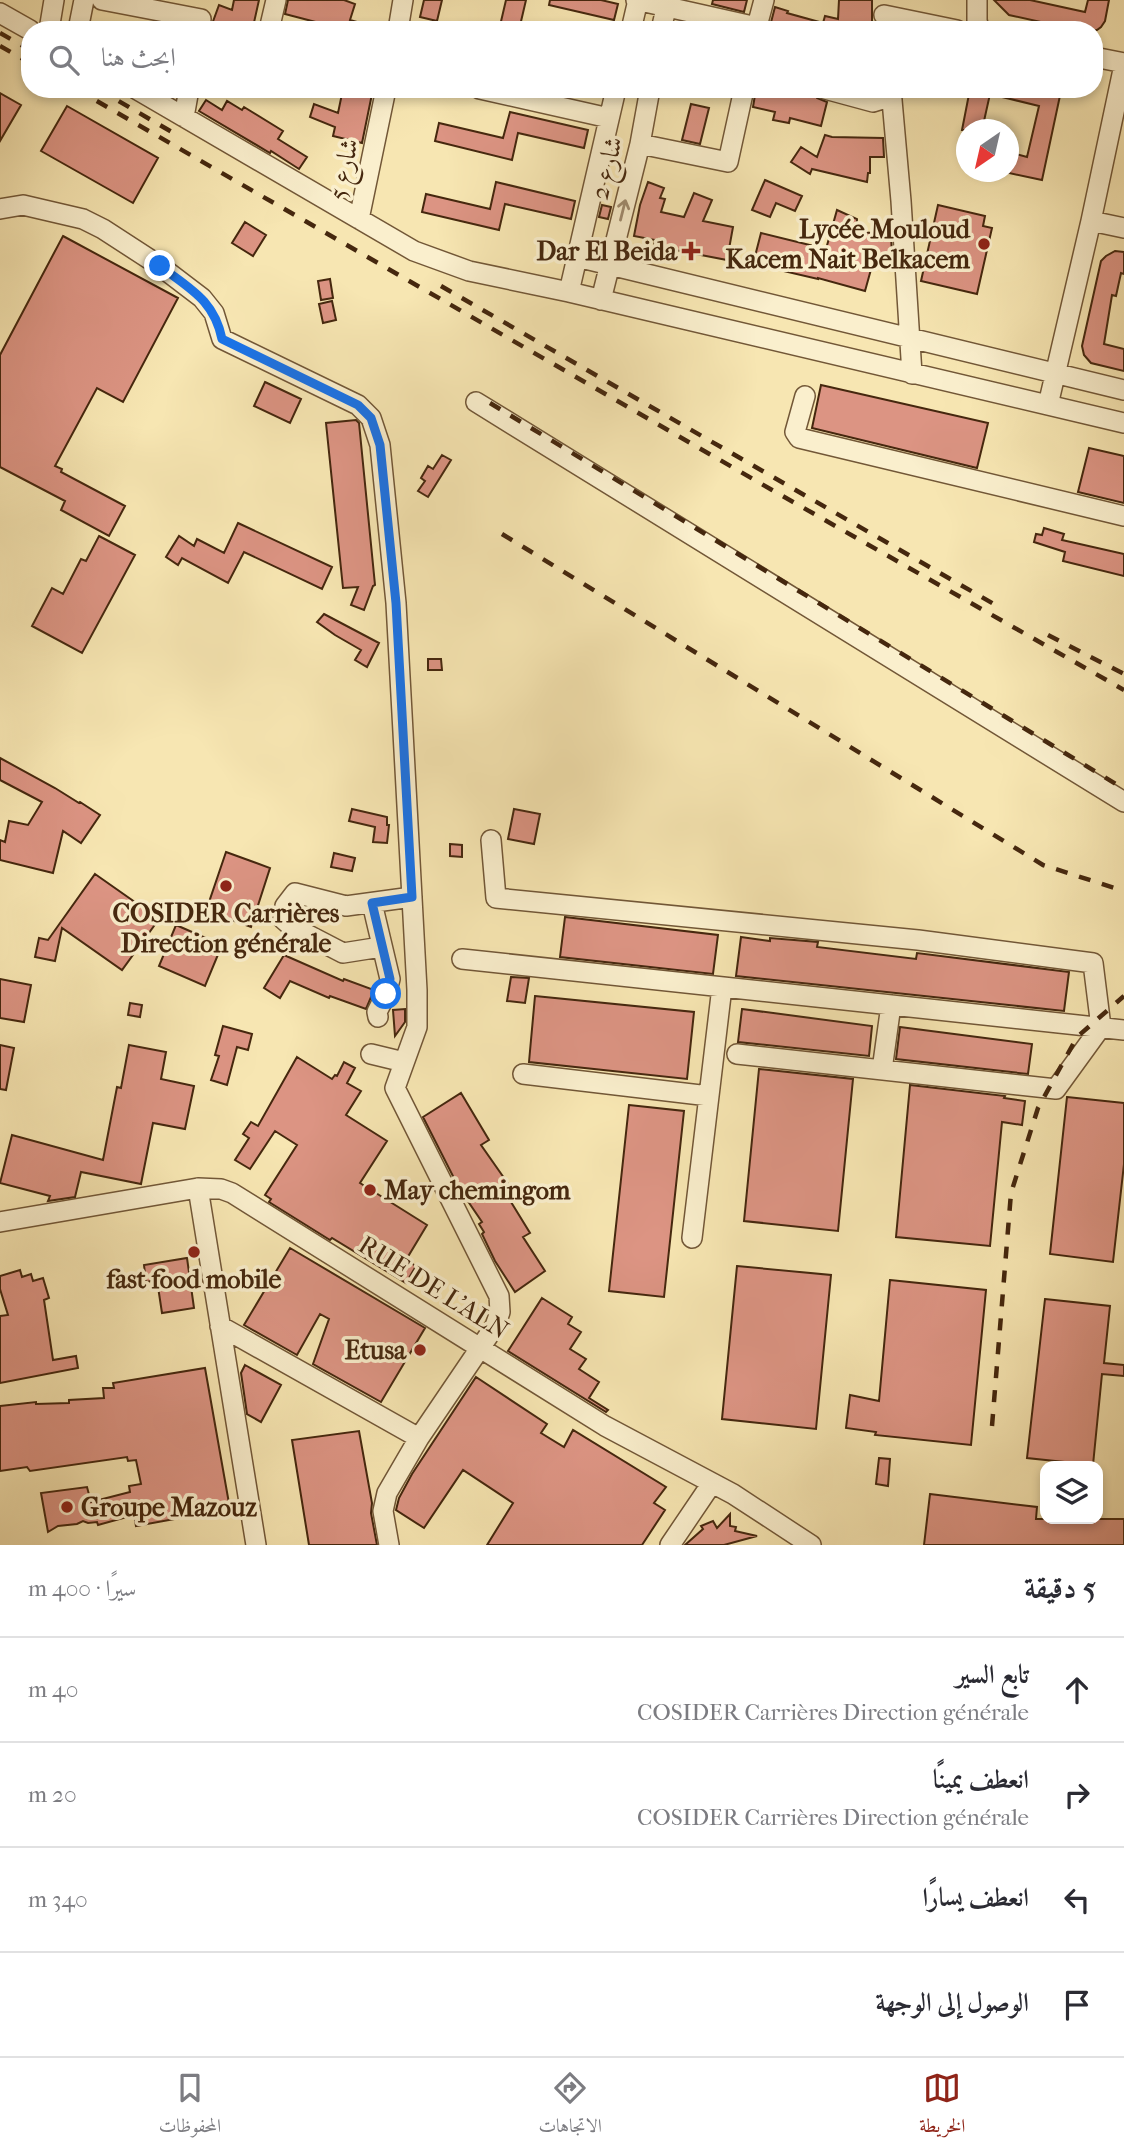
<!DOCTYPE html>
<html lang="ar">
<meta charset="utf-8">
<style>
body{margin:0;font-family:"IM FELL French Canon",Amiri,serif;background:#f7f7f7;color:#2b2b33;direction:rtl}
.controls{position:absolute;right:21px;bottom:21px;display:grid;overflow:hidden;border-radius:14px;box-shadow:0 4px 10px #0003}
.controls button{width:63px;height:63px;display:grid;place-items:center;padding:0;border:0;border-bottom:2px solid #e1e1e2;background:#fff;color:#2b2b33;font:35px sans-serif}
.compass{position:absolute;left:956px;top:119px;width:63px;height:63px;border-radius:50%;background:#fff;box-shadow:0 4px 10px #0003;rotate:214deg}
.stop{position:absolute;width:21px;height:21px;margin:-16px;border:5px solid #1a73e8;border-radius:50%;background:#fff}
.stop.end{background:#1a73e8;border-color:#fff;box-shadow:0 2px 7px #0008}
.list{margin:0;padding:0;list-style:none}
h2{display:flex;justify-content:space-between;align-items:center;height:91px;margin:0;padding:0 28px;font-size:30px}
h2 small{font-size:23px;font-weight:400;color:#7c7c81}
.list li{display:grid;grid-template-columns:46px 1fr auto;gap:21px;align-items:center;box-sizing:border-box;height:105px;padding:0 28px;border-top:2px solid #e1e1e2}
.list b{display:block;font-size:26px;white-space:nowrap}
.list p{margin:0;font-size:23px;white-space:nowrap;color:#7c7c81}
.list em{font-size:23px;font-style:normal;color:#7c7c81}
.icon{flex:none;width:38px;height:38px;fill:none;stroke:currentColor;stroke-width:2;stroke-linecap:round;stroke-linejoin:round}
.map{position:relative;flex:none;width:1124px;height:1545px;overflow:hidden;direction:ltr}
.search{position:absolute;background:#fff;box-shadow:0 4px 10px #0003;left:21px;right:21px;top:21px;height:77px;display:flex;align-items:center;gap:18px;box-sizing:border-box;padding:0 24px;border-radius:28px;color:#7c7c81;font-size:26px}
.sheet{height:511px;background:#fff}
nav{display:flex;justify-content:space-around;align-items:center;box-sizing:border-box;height:98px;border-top:2px solid #e1e1e2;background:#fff;font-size:19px;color:#7c7c81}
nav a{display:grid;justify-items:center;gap:4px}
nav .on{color:#8f2418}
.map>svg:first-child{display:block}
</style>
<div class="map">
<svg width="1124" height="1545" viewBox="0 0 1124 1545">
<rect width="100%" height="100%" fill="#f7e6b2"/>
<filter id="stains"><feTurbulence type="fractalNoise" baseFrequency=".00286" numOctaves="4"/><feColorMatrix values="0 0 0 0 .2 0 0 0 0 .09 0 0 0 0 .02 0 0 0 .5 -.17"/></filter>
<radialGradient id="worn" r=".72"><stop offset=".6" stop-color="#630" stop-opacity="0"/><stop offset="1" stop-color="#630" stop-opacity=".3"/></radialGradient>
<path fill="#dc9483" stroke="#45270e" stroke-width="2" d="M234,0h25l-6,27 -5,-2 -2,5h-28l-7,-3 8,-22 13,5z
M288,0h56l11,4 -5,16 21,6v4h-41l1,-4 -46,-12z
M424,0h18l-5,21 -17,-4z
M506,0h20l-7,30h-20z
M550,0h51l17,4 -4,16 -65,-15z
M713,0h34l-3,12 -32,-8z
M839,0h33v30h-103l6,-23 13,4 -1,2 36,10 2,-7 13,3z
M994,0h36l55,12 3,-12h21l-4,21 -4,6 -4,3h-20l-68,-15z
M343,89h30l-11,54 -29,-7 2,-9 -25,-10 4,-13 24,9z
M756,89h57l4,9 10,4 -6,24 -31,-8 -1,5 -16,-3 2,-8 -22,-5z
M970,89h83l8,2 -19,89 -33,-7v-21l18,5 12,-51 -49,-12 -8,36h-20z
M0,93l21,12 -21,36z
M206,100l16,10 5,-9 15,9 2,-3 39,24 -5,8 29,18 -8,12 -28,-18 -1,2 -71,-42z
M691,104l18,4 -9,36 -18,-4z
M67,106l91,52 -25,45 -92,-52z
M510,112l78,18 -4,18 -66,-15 -6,27 -77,-19 4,-18 64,15z
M825,135l7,2 51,1 1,19h-14v16h-2l-1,9 -55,-13 -2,5 -19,-12 10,-15 16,10z
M765,180l37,16 -7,15 -19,-8 -6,14 -18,-7z
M496,182l79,19 -4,18 -66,-15 -6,26 -77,-18 4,-18 64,15z
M648,182l16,6 -4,10 5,1 -4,13 23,5 10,-24 18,7 -9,21 30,6 -6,33 -73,-14 1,-6 -21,-4 6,-31z
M602,205l9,2 -3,12 -9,-2z
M938,205l47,11 -2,10 9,2 -15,66 -56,-13z
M837,210l20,9 -1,13 35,2 1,22 -17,-1 -10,36 -47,-13v1l-65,-15 8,-31 65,16z
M245,222l21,13 -13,21 -21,-13z
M63,236l115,62 -55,104 -26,-14 -42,78 7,3 -1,3 64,34 -16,30 -48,-26 4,-9 -65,-34v-112z
M1115,251l9,1v22l-3,-1 -5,23 -4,-1 -8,49 20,5v22l-33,-8 -7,-8 -2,-9 19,-85 5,-5z
M330,279l3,19 -12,2 -3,-19z
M332,301l4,19 -13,3 -4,-19z
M265,382l36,17 -11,24 -36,-17z
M821,385l167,38 -11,45 -165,-40z
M356,420l3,3 16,162 -2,1 -9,24 -13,-5 7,-18 -15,1 -17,-165z
M1089,448l35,8v47l-46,-11z
M442,455l9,5 -23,37 -10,-6 7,-10 -4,-3 7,-12 5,3z
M238,523l94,44 -10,22 -78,-37 -16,31 -46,-25 -4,7 -12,-8 13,-21 15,10 3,-7 27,14z
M1044,528l20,6 -2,6 62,14v22l-61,-15 2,-9 -31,-10 2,-8 6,1z
M99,536l36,19 -53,98 -50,-27 20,-38 11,6 18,-35 5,2z
M324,614l55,29 -12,24 -12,-7 6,-10 -26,-15 -18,-13z
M428,659h13l1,11h-14z
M0,758l55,30 24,15 1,-1 20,13 -19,28 -18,-12 -10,42 -53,-13v-20l5,2 4,-21 19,4 14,-23 -42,-22z
M352,809l35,8v8h2l-2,18 -14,-1 2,-15 -26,-6z
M514,809l26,5 -6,30 -26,-5z
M450,844l12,1v12l-12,-1z
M226,852l44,16 -19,59 -45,-16z
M334,853l21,5 -3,13 -21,-4z
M95,874l64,45 -37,51 -60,-42 -7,33 -20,-4 4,-19 9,2z
M565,917l153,18 -5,39 -153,-17z
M176,925l46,20 -17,41 -46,-20z
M741,937l29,4v-3l48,4 -1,5 99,12 1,-6 152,19 -5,39 -328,-35z
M284,955l59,26 1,-2 30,11 -8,19 -36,-13 -1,2 -39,-17 -10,17 -16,-10z
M511,977l18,1 -4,25 -18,-2z
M0,979l31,6 -7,37 -24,-4z
M535,996l159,16 -7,67 -158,-17z
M130,1003l12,2 -2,12 -12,-2z
M405,1009v13l-10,14 -2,-26z
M742,1009l130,17 -3,30 -131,-14z
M223,1026l29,8 -4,16 -11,-3 -10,38 -16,-5 8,-24 -4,-1z
M900,1027l132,17 -4,30 -132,-15z
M0,1045l14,3 -8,42 -6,-1z
M129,1045l37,7 -5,27 33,7 -9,43 -32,-6 -12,61 -60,-12 -6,25 -27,4 2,-5 -50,-13 12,-48 91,25 14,-73 4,1z
M297,1057l35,22 3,-4 2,1 7,-14 11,6 -8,15 14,8 -15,24 41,26 -27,42 67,42 -21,35 10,6 -10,17 -74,-45 -2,2 -61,-38 2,-3 -6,-4 32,-50 -22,-14 -25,38 -15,-9 14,-22 -6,-4 8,-12 7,4z
M759,1069l94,10 -15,152 -94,-10z
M910,1085l95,11 -1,2 21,3 -3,24 -20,-3 -12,124 -94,-9z
M461,1093l28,47 -8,5 28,40 -6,4 27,44 -7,4 22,34 -30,21 -20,-31 -13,-27 2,-2 -5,-8 3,-2 -23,-34 -36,-71z
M1067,1097l57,6v61l-11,98 -63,-8z
M629,1105l55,6 -20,186 -55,-6z
M290,1248l135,80 -44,74 -68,-38 16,-45 -9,-5 -23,41 -53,-30z
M187,1258l7,50 -32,5 -5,-33 -11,2 -2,-17z
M737,1266l94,9 -15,154 -94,-10z
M20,1270l2,7 9,-3 2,7 10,-3 6,20 -5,2 9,60 23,-4 2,12 -78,15v-67l8,-1 -8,-26v-13z
M890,1280l96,10 -15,155 -96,-10 1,-3 -30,-4 4,-33 29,6z
M542,1298l30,19 -4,7 13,8 -11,17 16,10 -7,10 20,13 -10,16 19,12 -2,2 -98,-61z
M1045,1299l65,7 -6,57 20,2v11l-22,-2 -9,91 -66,-7z
M245,1365l36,20 -20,37 -14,-8 -6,-41z
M205,1368l25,141 -94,17 -2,-11 -36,10 -1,-3 -9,1 -5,-2 -6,3 -19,2 -10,6 -7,-39 46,-6 4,15 39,-10 -1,-6 12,-2 -5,-24 -8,1 -1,-4 -97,14 -3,-4 -27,4v-65l36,-4v2l33,-1v-3l35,-2 -1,-10h11l-1,-5z
M476,1377l71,47 -6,9 23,14 9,-17 93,57 -12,16 11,7 -23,35h-155l26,-42 -50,-33 -39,58 -28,-18 3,-12 13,-24z
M359,1431l13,72 -1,10 6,32h-68l-17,-105z
M879,1458l11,1 -2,27 -12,-2z
M930,1494l107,13 -1,12h88v26h-200z
M730,1514v12l6,1 -1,4 22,5 -33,9h-39l18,-16 -2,-3 12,-5 4,7z"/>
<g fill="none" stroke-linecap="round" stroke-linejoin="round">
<g stroke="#725737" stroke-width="22">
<path id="minor" d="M102,0l99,19
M636,0l121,27
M977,0v20l2,10
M0,13l30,17
M884,15l73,15
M49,30l5,-30
M78,30l6,-30
M269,30l7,-30
M398,30l5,-30
M631,30l7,-30
M661,30l7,-30
M756,30l8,-30
M1094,57l30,6
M136,89l278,162 55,20 100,21 555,131
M480,89l129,29
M825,89l48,13 19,-6
M891,89l10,112 11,173
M184,117l5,-28
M640,144l88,18 16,-73
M0,209l23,-4 60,14 20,10 57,37 42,32 12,15 8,26 136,66 13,13 9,27 16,158 21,387v37l-22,61 104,208 1,16 -5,14 -76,112 -32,55 -4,18 6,34
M359,219l27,-130
M1091,221l33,7
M577,257l547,133
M569,292l47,-203
M601,300l39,-156 10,-55
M805,396l-10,36 4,6 325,78
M476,402l648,400
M1048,405l43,-184 33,-156
M491,840l5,58 422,42 175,23 8,64 -45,62 -319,-35
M372,903l18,76 -4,15 -9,18 1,5
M381,947l-38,6 -52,-27 -8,-7 2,-13 10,-13 51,13 66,-9
M462,959l662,71
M371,1054l33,8
M882,1070l9,-65
M523,1074l186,22
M198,1188l58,357
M0,1222l198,-34 23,1 11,4 373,233 128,68 78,51
M692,1238l30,-251
M220,1326l199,112
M670,1545l42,-62"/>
</g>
<use href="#minor" stroke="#faefcd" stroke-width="19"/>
<path stroke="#45270e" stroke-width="4.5" stroke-dasharray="12 12" stroke-linecap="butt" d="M0,33l30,17
M0,46l30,17
M76,89l696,401 352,200
M98,89l79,46
M441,286l558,321
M490,403l634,386
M502,534l541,331 81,26
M1048,635l76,39
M992,1426l19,-233 27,-85 39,-71 47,-41"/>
</g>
<defs><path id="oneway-shaft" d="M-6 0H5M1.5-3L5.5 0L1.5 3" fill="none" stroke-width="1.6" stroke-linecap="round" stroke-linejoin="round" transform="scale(1.75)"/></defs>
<use stroke="#a08b6e" href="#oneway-shaft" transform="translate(623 210) rotate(-76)"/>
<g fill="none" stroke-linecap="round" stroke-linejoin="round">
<path stroke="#1a73e8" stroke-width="9" d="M160,266c30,23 54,34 62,73l136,66 13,13 9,27 16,158 16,294 -40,6 18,76 -4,15"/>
</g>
<g fill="#8f2418" stroke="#faefcd" stroke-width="2.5">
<circle cx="984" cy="244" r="7"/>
<path d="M687.5 240.5h7v7h7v7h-7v7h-7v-7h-7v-7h7z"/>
<circle cx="226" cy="886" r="7"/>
<circle cx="370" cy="1190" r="7"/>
<circle cx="194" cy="1252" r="7"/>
<circle cx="420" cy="1350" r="7"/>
<circle cx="67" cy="1507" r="7"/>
</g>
<g text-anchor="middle" stroke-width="7" stroke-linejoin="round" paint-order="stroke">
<g font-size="26" fill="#45270e" stroke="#faefcd">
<text transform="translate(606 168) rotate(-76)" y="9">شارع 2</text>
<text transform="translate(343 169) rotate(-78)" y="9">شارع 5</text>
<text transform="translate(434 1287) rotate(32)" y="9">RUE DE L'ALN</text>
</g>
<g font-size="26" font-weight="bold" fill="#45270e" stroke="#faefcd" text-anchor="end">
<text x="970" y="238">Lycée Mouloud<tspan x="970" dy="30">Kacem Nait Belkacem</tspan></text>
<text x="677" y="260">Dar El Beida</text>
<text x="226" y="922" text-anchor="middle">COSIDER Carrières<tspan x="226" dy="30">Direction générale</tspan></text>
<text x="384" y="1199" text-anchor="start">May chemingom</text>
<text x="194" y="1288" text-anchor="middle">fast food mobile</text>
<text x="406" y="1359">Etusa</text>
<text x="81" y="1516" text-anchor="start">Groupe Mazouz</text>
</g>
</g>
<rect width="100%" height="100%" filter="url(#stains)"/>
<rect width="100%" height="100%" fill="url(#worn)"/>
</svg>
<div class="controls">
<button><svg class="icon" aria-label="layers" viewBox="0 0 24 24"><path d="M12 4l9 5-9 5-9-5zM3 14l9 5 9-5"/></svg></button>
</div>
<svg class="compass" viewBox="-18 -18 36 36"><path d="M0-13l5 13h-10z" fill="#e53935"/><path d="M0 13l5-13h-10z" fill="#7c7c81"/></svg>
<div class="stop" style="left:386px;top:994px"></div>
<div class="stop end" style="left:160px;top:266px"></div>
<div class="search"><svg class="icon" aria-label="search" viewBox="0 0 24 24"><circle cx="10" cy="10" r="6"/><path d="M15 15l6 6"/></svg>ابحث هنا</div>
</div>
<section class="sheet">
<h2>5 دقيقة<small>سيرًا · 400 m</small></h2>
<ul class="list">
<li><svg class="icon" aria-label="ahead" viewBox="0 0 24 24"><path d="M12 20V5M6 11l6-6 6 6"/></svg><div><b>تابع السير</b><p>COSIDER Carrières Direction générale</p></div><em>40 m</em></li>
<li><svg class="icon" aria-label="right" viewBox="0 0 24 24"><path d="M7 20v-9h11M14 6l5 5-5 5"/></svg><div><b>انعطف يمينًا</b><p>COSIDER Carrières Direction générale</p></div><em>20 m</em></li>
<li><svg class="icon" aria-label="left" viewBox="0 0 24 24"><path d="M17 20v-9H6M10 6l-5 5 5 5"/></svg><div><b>انعطف يسارًا</b></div><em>340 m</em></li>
<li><svg class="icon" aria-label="arrive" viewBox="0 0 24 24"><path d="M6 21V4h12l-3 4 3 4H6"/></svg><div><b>الوصول إلى الوجهة</b></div></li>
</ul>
</section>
<nav>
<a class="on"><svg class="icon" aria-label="map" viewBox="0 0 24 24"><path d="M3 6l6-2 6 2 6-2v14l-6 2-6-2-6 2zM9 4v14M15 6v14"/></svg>الخريطة</a>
<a><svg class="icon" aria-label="directions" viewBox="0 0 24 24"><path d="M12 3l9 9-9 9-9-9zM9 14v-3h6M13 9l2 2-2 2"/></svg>الاتجاهات</a>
<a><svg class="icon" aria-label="saved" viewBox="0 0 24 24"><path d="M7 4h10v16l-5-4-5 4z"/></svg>المحفوظات</a>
</nav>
